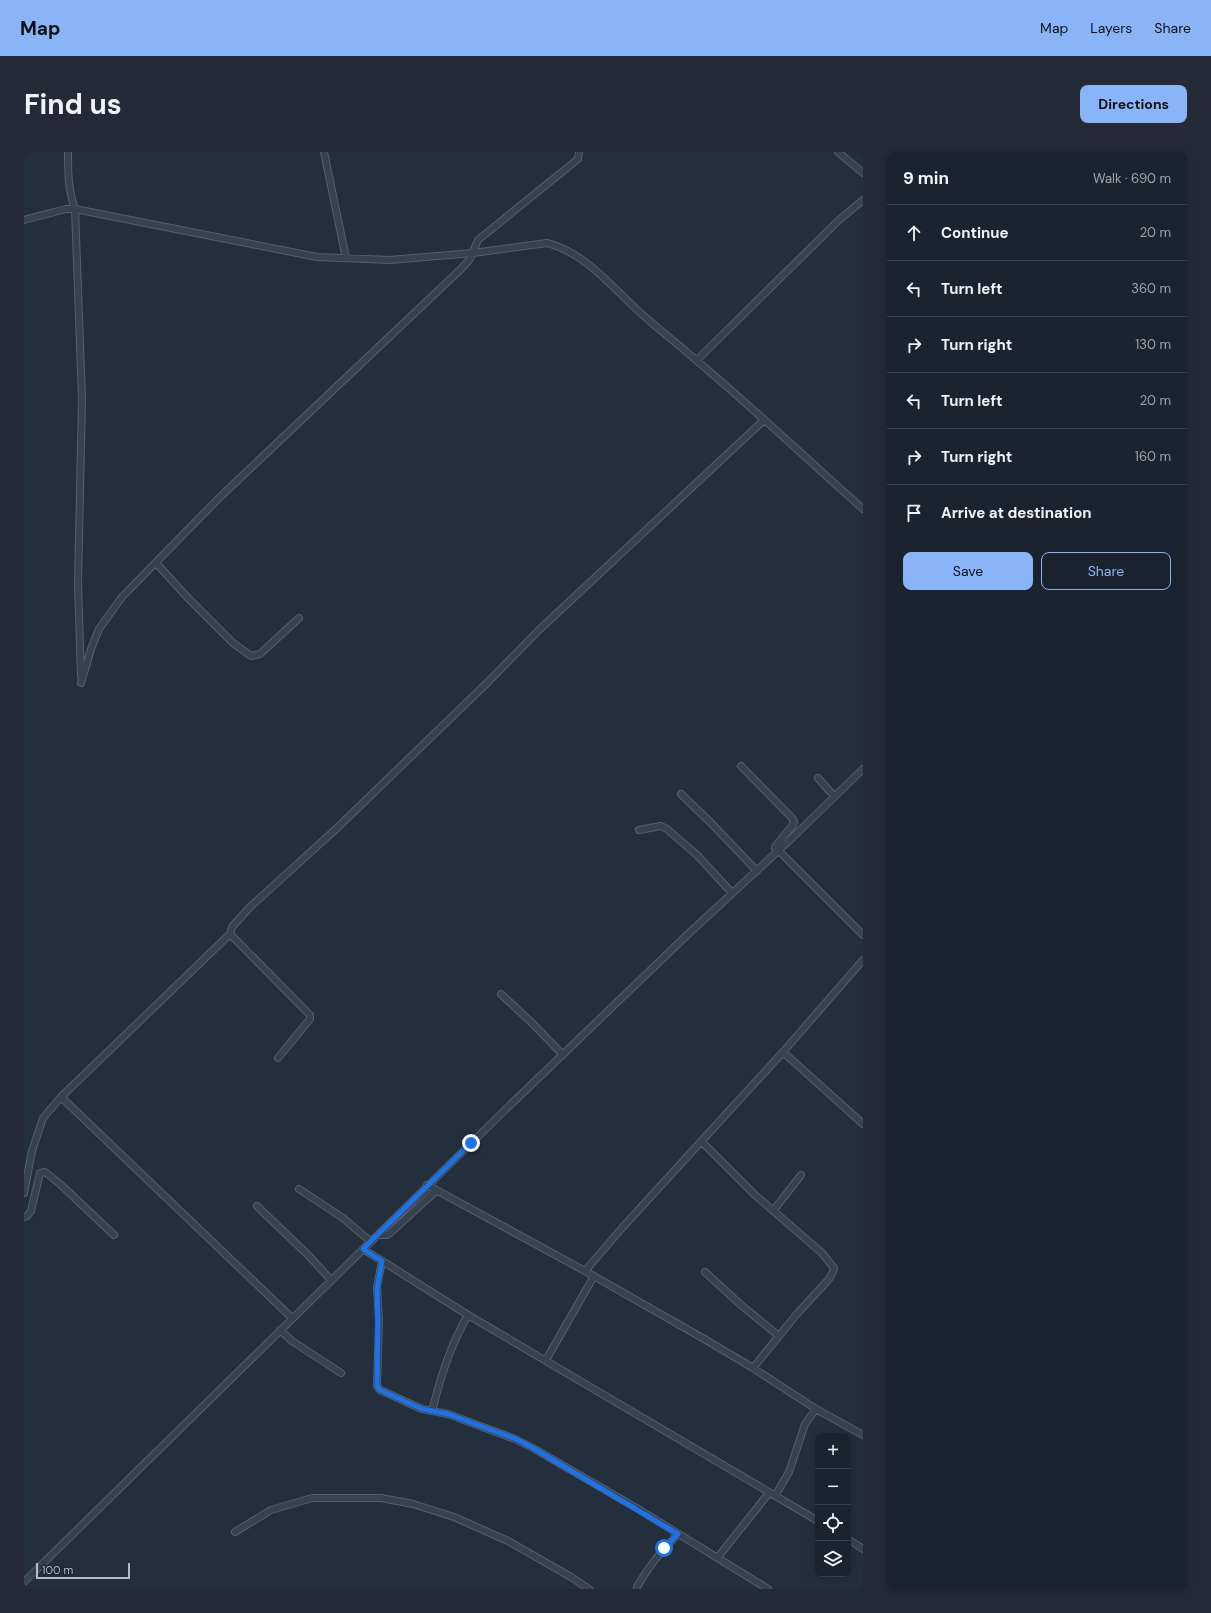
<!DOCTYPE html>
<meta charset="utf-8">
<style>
body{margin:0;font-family:"DM Sans",sans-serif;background:#242b36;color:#f1f3f6}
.controls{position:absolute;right:12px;bottom:12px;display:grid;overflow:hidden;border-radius:8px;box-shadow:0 2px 10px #0003}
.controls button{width:36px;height:36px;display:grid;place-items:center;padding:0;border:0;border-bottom:1px solid #39404a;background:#1b232e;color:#f1f3f6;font:20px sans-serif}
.scale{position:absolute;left:12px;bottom:10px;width:94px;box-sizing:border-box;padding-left:4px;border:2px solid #b4bcc9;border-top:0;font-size:11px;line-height:14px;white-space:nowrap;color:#b4bcc9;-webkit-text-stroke:3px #1d2633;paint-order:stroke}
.stop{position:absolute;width:12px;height:12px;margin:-9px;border:3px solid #1a73e8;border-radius:50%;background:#fff}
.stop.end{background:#1a73e8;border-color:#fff;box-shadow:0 1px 4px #0008}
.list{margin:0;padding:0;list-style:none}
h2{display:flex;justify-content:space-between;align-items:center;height:52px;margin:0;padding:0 16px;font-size:17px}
h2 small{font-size:13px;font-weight:400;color:#a0a4aa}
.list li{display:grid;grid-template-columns:26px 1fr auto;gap:12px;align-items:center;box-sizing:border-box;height:56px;padding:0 16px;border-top:1px solid #39404a}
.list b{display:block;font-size:15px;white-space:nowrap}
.list em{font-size:13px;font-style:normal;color:#a0a4aa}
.actions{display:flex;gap:8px;padding:12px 16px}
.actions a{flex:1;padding:9px 0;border:1px solid #8ab4f8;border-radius:8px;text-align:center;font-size:14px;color:#8ab4f8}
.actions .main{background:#8ab4f8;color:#111}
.icon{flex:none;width:22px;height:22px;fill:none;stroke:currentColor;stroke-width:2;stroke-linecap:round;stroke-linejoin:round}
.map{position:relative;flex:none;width:839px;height:1437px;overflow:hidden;border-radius:8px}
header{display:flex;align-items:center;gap:24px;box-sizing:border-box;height:56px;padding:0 20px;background:#8ab4f8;color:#111}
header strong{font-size:19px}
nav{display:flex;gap:22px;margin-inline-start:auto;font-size:14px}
.intro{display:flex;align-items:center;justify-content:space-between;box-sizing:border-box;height:96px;padding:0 24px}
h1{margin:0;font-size:28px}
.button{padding:10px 18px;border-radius:8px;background:#8ab4f8;color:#111;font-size:14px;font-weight:700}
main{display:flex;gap:24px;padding:0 24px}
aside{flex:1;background:#1b232e;border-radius:8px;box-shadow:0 2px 10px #0003}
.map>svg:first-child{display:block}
</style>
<header>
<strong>Map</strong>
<nav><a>Map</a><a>Layers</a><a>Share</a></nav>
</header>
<div class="intro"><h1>Find us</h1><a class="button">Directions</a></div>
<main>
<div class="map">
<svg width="839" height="1437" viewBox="0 0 839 1437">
<rect width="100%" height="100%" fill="#242f3e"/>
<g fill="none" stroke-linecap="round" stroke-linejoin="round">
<g stroke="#565f6c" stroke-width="8">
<path id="minor" d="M44,0c0,20 0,38 7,57l7,190 -4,185 3,92
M300,0l22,106
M814,0l25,21
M0,68l42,-11h9l242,48 73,3 83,-7 74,-10c40,10 68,48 98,74 17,15 34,28 51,43 57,48 111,99 167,149
M673,208l142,-140 24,-20
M132,411l32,35 45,45 18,13 9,-2 39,-36
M57,531l10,-34 8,-20 23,-32 97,-99 242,-229 9,-10 8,-19 100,-81 1,-7
M717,614l51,52 2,4 -1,3 -18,22 1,6
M794,626l16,18
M657,642l30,29 46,48
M615,678l22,-4 6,3 31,27 34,37
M755,699l84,84
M477,842l32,30 30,31
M759,900l80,72
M254,906l32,-39v-4l-80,-81 2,-7 18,-20 86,-78 152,-147 51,-52 225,-210
M37,945l231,221
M678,990l53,53 67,58 12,15 -1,4 -4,7 -33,36 -43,53
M403,1033l158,86 121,69 47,28 63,41 47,26
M275,1037l44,29 28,24
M0,1041l8,-42 11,-33 18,-21 169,-163
M233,1054l52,50 22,24
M749,1059l28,-36
M0,1065l3,-1 4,-5 9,-38 5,-1 15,12 54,51
M355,1083h8l3,-2 47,-43
M339,1097l105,66 350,206
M358,1109l-5,26 2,34 -2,65 3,4 42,19 26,5 67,25 18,9 105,61 130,80
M561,1119l37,-43 161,-176 80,-92
M681,1120l36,33 38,31
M256,1178l12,11 49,32
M522,1208l48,-84
M408,1259c9,-35 18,-65 36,-96
M751,1344l14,-24 16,-48 11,-15
M211,1380l36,-22 41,-12h69l32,6 41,13 54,24 63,36 18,12
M824,1387l15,10
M694,1405l51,-64
M0,1430l480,-471 181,-174 108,-100 70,-68
M613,1435c11,-20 25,-37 41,-53"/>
</g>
<use href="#minor" stroke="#38414e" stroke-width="6"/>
</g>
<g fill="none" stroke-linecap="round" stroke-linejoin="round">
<path stroke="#1a73e8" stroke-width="5" d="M447,991l-108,106 19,12 -5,27 1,33 -1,65 3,4 42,19 26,5 68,25 17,9 145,86 -14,14"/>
</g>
</svg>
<div class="controls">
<button>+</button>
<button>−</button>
<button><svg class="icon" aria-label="locate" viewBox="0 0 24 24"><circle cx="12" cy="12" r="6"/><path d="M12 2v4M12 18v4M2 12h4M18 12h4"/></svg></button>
<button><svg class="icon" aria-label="layers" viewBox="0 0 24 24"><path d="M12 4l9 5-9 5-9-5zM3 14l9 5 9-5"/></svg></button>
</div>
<div class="scale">100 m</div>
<div class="stop" style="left:640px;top:1396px"></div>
<div class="stop end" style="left:447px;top:991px"></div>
</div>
<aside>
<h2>9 min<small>Walk · 690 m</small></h2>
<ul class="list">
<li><svg class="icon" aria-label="ahead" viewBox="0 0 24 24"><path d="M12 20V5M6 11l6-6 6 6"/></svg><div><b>Continue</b></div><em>20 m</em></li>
<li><svg class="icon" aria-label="left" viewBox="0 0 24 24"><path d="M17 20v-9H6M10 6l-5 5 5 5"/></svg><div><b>Turn left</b></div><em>360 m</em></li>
<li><svg class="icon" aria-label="right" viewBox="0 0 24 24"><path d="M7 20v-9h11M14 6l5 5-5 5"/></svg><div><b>Turn right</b></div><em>130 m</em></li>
<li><svg class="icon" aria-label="left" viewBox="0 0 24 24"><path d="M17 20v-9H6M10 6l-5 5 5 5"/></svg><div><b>Turn left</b></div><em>20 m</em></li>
<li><svg class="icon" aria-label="right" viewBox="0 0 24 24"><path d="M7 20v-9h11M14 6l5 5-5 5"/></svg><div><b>Turn right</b></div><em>160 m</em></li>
<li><svg class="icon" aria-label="arrive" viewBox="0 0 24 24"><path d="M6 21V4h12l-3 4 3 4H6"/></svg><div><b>Arrive at destination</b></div></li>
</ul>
<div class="actions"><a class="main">Save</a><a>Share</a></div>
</aside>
</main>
